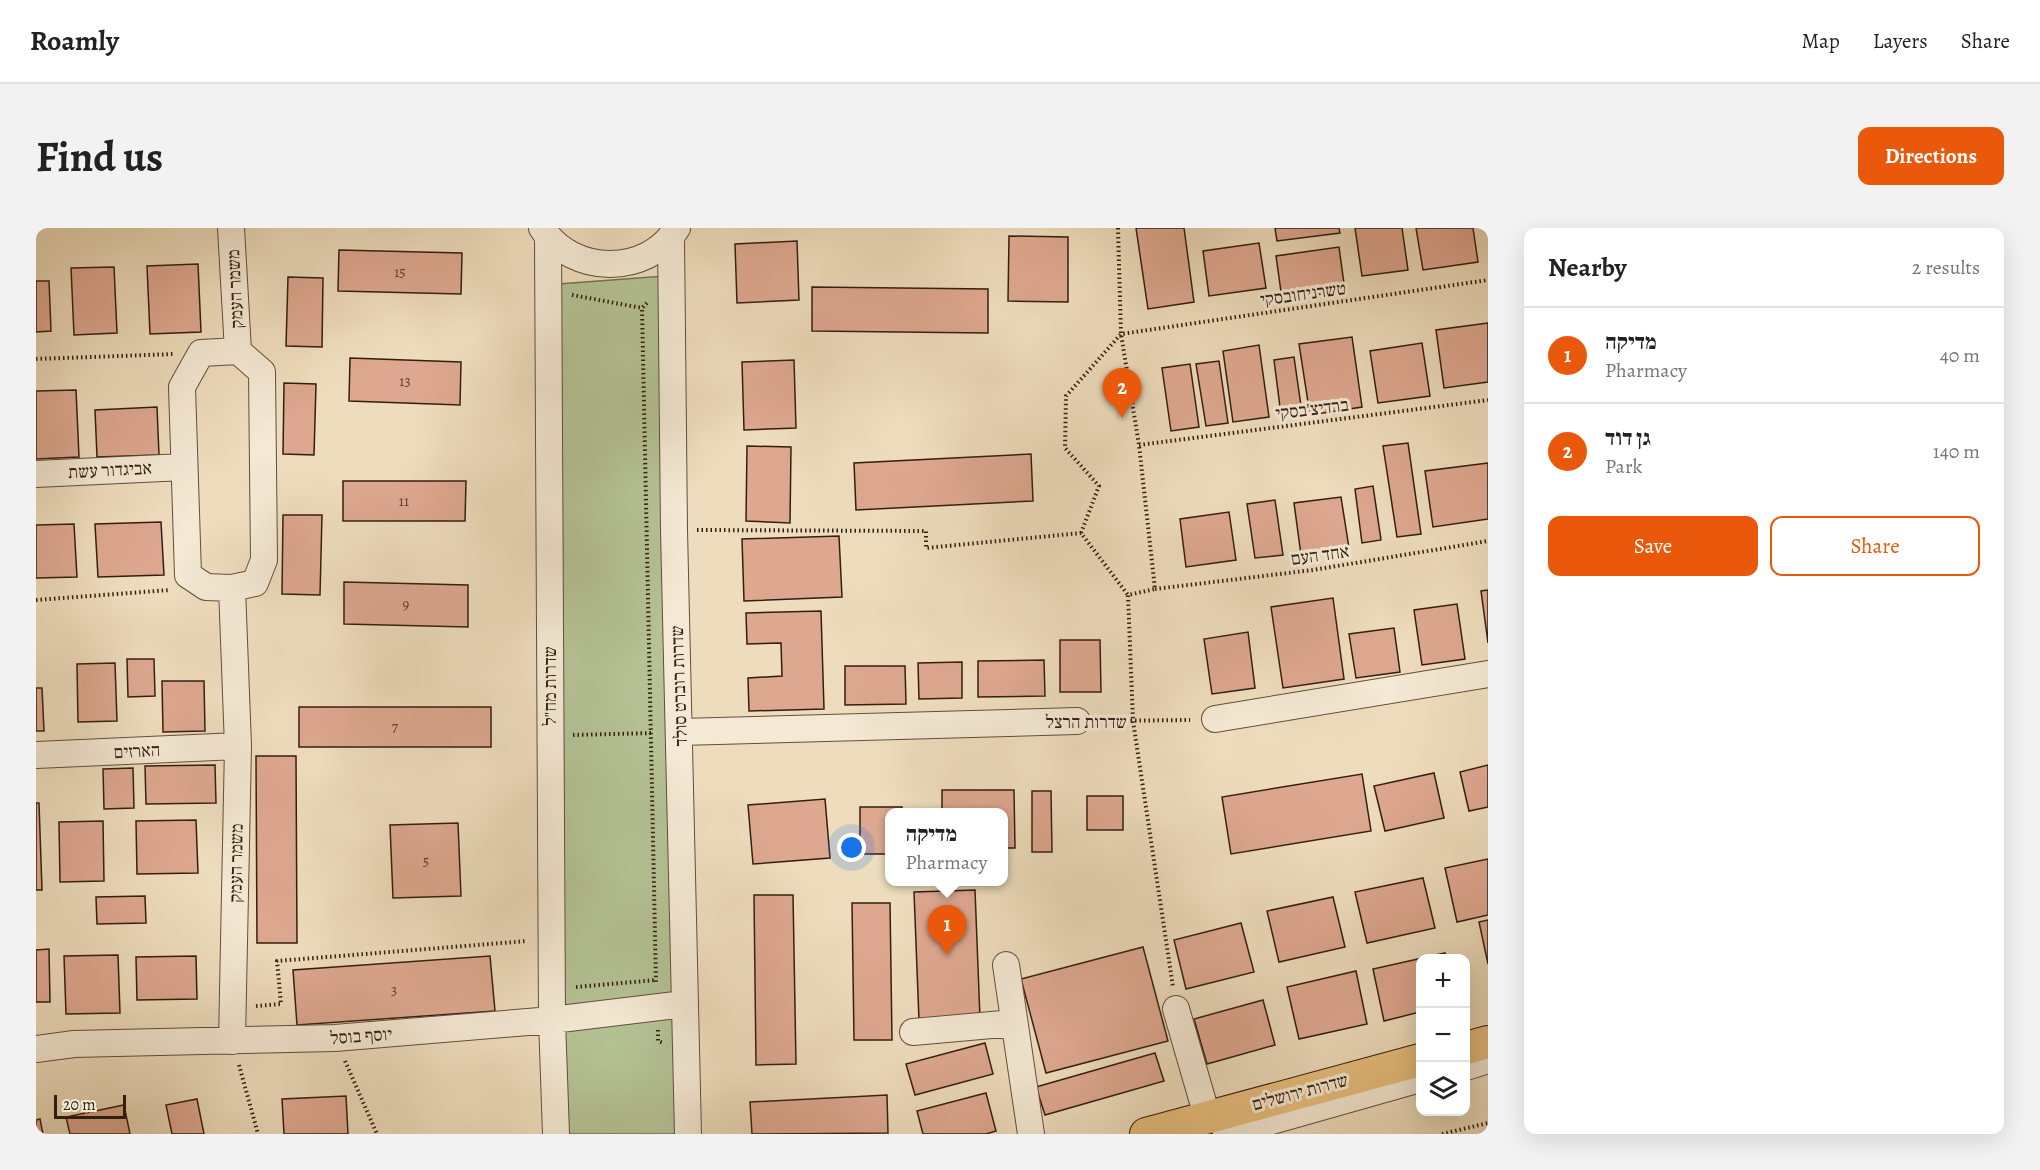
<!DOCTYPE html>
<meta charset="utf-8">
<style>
body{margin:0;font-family:Alegreya,"Frank Ruhl Libre",serif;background:#f2f2f2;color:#222}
.controls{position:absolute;right:18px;bottom:18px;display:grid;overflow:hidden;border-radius:12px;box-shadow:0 6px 24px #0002}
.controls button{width:54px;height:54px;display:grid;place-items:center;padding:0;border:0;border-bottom:2px solid #e0e0e0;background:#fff;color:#222;font:30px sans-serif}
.scale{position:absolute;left:18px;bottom:15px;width:72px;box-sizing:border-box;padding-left:6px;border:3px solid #341e11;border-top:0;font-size:16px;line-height:21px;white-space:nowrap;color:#341e11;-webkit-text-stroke:4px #f4e9d4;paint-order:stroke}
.you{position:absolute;left:816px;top:620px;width:21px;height:21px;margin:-15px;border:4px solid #fff;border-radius:50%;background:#1a73e8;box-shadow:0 0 0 9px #1a73e833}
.badge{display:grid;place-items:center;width:39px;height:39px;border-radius:50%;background:#ea580c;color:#fff;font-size:20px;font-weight:700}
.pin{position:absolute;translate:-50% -50px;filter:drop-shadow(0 2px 3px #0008)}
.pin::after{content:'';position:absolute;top:32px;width:21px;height:18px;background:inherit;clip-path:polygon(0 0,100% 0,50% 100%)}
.popup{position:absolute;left:849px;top:580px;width:123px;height:78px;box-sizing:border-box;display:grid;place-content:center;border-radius:12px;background:#fff;filter:drop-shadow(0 2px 4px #0005);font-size:20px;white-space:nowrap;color:#767676}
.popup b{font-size:22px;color:#222}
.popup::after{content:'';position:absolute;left:50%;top:100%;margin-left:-12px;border:12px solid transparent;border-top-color:#fff}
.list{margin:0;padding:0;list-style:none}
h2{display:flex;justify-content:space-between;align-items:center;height:78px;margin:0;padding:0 24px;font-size:26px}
h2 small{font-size:20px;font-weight:400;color:#767676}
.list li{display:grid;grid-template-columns:39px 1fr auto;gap:18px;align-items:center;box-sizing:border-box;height:96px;padding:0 24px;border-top:2px solid #e0e0e0}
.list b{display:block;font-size:22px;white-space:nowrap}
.list p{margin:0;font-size:20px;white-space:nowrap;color:#767676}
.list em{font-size:20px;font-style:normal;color:#767676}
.actions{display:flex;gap:12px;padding:18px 24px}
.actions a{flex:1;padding:14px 0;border:2px solid #ea580c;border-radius:12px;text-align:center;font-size:21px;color:#ea580c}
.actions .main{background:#ea580c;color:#fff}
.icon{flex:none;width:33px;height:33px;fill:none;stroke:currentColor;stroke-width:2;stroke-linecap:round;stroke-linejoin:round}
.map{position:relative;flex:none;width:1452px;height:906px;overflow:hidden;border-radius:12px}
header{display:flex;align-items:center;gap:36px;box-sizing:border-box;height:84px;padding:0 30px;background:#fff;border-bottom:2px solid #e0e0e0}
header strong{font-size:28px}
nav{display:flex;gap:33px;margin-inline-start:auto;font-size:21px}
.intro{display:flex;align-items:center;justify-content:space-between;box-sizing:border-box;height:144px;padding:0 36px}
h1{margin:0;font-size:42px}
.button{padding:15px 27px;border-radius:12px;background:#ea580c;color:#fff;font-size:21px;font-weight:700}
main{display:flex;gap:36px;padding:0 36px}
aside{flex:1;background:#fff;border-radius:12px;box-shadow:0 6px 24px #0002}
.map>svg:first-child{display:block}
</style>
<header>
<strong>Roamly</strong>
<nav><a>Map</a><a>Layers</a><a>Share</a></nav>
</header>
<div class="intro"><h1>Find us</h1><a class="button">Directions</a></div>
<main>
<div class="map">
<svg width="1452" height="906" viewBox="0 0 1452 906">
<rect width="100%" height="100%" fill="#eeddbd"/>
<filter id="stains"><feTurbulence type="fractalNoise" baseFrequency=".00333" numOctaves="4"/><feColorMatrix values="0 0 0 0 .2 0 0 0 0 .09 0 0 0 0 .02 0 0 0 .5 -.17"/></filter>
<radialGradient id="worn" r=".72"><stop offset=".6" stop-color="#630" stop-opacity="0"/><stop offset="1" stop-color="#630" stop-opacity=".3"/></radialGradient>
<path fill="#b4c294" stroke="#747052" stroke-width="1.5" d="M628,48l8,720 -111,14 -15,-725z
M638,790l4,116h-113l-4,-106z"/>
<path fill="#dea890" stroke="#341e11" stroke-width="1.5" d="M1100,0h48l10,74 -46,7z
M1239,0h64l1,5 -63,8z
M1319,0h47l6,42 -46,6z
M1380,0h57l5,34 -55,8z
M973,8l59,1v65l-60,-1z
M761,13l2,59 -62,3 -2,-59z
M1223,15l7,45 -57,8 -6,-45z
M1303,19l6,44 -63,8 -6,-43z
M303,22l123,3 -1,41 -123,-3z
M162,36l3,68 -51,2 -3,-68z
M78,39l3,66 -43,2 -3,-67z
M252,49l35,1 -1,69 -36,-1z
M0,53h13l2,50 -15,1z
M776,59l176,2v44l-176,-2z
M1452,95v59l-44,6 -8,-58z
M1316,109l10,70 -52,8 -11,-71z
M1386,115l8,53 -52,7 -8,-52z
M1223,117l10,72 -36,5 -10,-71z
M1258,129l8,56 -21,2 -7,-55z
M314,130l111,4 -1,43 -111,-4z
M758,132l2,68 -52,2 -2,-68z
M1183,133l9,62 -22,3 -10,-62z
M1154,136l9,63 -28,4 -9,-63z
M248,155l32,1 -2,71 -31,-1z
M40,162l3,67 -43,2v-68z
M121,179l2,48 -62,2 -2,-47z
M1372,215l13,91 -24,3 -14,-91z
M711,218l44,1 -1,76 -44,-2z
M995,226l2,47 -177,9 -2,-47z
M1452,235v56l-55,8 -8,-56z
M307,253h123l-1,40h-122z
M1337,258l8,54 -19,3 -7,-54z
M1305,269l8,51 -48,7 -7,-52z
M1239,272l8,55 -28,3 -8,-54z
M1193,284l7,48 -50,7 -6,-48z
M247,287h39l-2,80 -38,-1z
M125,294l3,53 -66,2 -3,-53z
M38,296l3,53 -41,1v-53z
M803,308l3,61 -98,4 -2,-62z
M308,354l124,3v42l-124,-3z
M1452,362v53l-7,-52z
M1297,370l11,81 -61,9 -12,-81z
M1421,376l8,55 -43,6 -8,-55z
M785,383l3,98 -75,2 -1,-33 34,-2 -1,-33 -34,1 -1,-31z
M1358,400l6,44 -44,6 -7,-44z
M1212,404l7,56 -43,6 -8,-55z
M1024,412h40l1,52h-41z
M91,431h27l1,37 -27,1z
M1008,432l1,36 -67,1v-36z
M926,434v36l-43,1 -1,-36z
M79,435l2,58 -39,1 -1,-58z
M809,438h60l1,38 -61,1z
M126,453h42l1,50 -42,1z
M0,460h6l2,43h-8z
M263,479h192v40h-192z
M220,528h40l1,187h-40z
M179,537l1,38 -70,1 -1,-38z
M1452,537v42l-19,4 -9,-39z
M97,540l1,40 -30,1 -1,-40z
M1398,545l10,45 -59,13 -11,-45z
M1326,546l9,57 -140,23 -9,-57z
M906,562h72l1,58h-11v-36h-62z
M996,563h19l1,61h-20z
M1051,568h36v34h-36z
M789,571l5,59 -77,6 -5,-59z
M0,575h3l3,87h-6z
M824,579h42v5h-12v42h-30z
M160,592l2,53 -61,1 -1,-53z
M67,593l1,60 -44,1 -1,-60z
M422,595l3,73 -68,2 -3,-73z
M1452,631v56l-31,7 -12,-54z
M1387,650l12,50 -68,15 -12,-51z
M939,662l5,128 -61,2 -5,-128z
M718,667h39l3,169 -40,1z
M109,668l1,27 -49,1 -1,-27z
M1297,669l12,50 -66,15 -12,-51z
M816,675h38l2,137h-38z
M1452,692v44l-9,-42z
M1205,695l13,49 -68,17 -12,-49z
M1107,719l25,94 -122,32 -25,-94z
M13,721l1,53h-14v-52z
M1409,725l1,5h-26v54l-36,9 -11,-52z
M82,727l2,58 -54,1 -2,-58z
M160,728l1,43 -60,1 -1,-43z
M454,728l5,55 -198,14 -4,-55z
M1320,743l11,53 -68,15 -12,-52z
M1227,772l12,45 -68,19 -13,-45z
M949,815l8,31 -78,21 -9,-31z
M1119,825l9,28 -119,34 -9,-28z
M950,865l10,38 -10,3h-63l-6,-23z
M851,867l1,38 -136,1 -2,-32z
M310,868l2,38h-64l-2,-35z
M161,871l7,35h-32l-6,-29z
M88,877l6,29h-60l-4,-17z
M4,891l3,15h-7v-14z"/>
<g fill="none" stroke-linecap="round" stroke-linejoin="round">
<g stroke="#624e3c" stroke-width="28">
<path id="minor" d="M195,0l7,123
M506,0c30,47 105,49 135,0
M512,9l4,783 4,114
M635,9l3,293 14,604
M202,123l24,21 2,188 -9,23 -23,5 -26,-1 -18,-12 -6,-188 19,-34z
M0,246l148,-7
M1179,491l273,-45
M644,504l397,-11
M0,527l202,-9
M970,737l25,169
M1140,781l31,107
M877,804l101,-9
M196,813l6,-295 -6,-158
M0,821l38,-5 261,-6 217,-18 132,-16
M1430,839l22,-7
M1190,906l194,-55"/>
</g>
<g stroke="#341e11" stroke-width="34">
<path id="major" d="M1430,820l22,-6
M1110,906l274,-74"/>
</g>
<path stroke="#341e11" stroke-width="4" stroke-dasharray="1.5 3" stroke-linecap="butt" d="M1082,0l3,106 18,111 16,144 -27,6 5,126 40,266
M536,67l70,13
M611,75l-5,5 14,676
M0,131l138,-5
M1103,217l349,-45
M661,302l229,1v17l155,-15 47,62
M1045,305l18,-47 -34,-38 1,-52 55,-62 367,-54
M1119,361l158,-19 175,-29
M0,372l134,-10
M1063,493l91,-1
M537,507l80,-2
M540,759l80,-7
M220,778l25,-2 -4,-43 250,-20
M622,802v11l5,2
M309,833l32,73
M203,837l19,69
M1406,906l46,-11"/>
<use href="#minor" stroke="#f4e9d4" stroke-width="26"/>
<use href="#major" stroke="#e7be7e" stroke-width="32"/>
</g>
<g text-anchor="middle" stroke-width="6" stroke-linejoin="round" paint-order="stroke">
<g font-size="15" fill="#5e4031">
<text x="364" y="49">15</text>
<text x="369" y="158">13</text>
<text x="368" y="278">11</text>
<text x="370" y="381">9</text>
<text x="359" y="504">7</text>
<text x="390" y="638">5</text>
<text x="358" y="767">3</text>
</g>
<g font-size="18" fill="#341e11" stroke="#f4e9d4">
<text transform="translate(199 61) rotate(-93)" y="6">משמר העמק</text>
<text transform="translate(1267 66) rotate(-8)" y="6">טשרניחובסקי</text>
<text transform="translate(1276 181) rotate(-7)" y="6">ברדיצ'בסקי</text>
<text transform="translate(74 242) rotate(-3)" y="6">אביגדור עשת</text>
<text transform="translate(1284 327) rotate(-8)" y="6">אחד העם</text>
<text transform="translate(514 458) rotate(-90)" y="6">שדרות מח"ל</text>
<text transform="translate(643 458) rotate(-92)" y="6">שדרות רוברט סולד</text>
<text x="1050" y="500">שדרות הרצל</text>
<text transform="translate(101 523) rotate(-3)" y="6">הארזים</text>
<text transform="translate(200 635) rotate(-89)" y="6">משמר העמק</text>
<text transform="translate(325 808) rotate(-4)" y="6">יוסף בוסל</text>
<text transform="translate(1264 864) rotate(-15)" y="6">שדרות ירושלים</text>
</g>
</g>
<rect width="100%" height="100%" filter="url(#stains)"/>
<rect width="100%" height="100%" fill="url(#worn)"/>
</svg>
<div class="controls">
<button>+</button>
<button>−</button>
<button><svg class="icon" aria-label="layers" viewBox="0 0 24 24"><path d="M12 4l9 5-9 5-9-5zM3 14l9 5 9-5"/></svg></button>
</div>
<div class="scale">20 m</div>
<div class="you"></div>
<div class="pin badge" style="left:911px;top:727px">1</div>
<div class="popup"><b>מדיקה</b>Pharmacy</div>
<div class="pin badge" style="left:1086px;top:190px">2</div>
</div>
<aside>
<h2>Nearby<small>2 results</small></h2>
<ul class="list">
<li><span class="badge">1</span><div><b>מדיקה</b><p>Pharmacy</p></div><em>40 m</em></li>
<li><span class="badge">2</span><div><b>גן דוד</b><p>Park</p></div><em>140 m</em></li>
</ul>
<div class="actions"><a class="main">Save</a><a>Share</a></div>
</aside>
</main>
